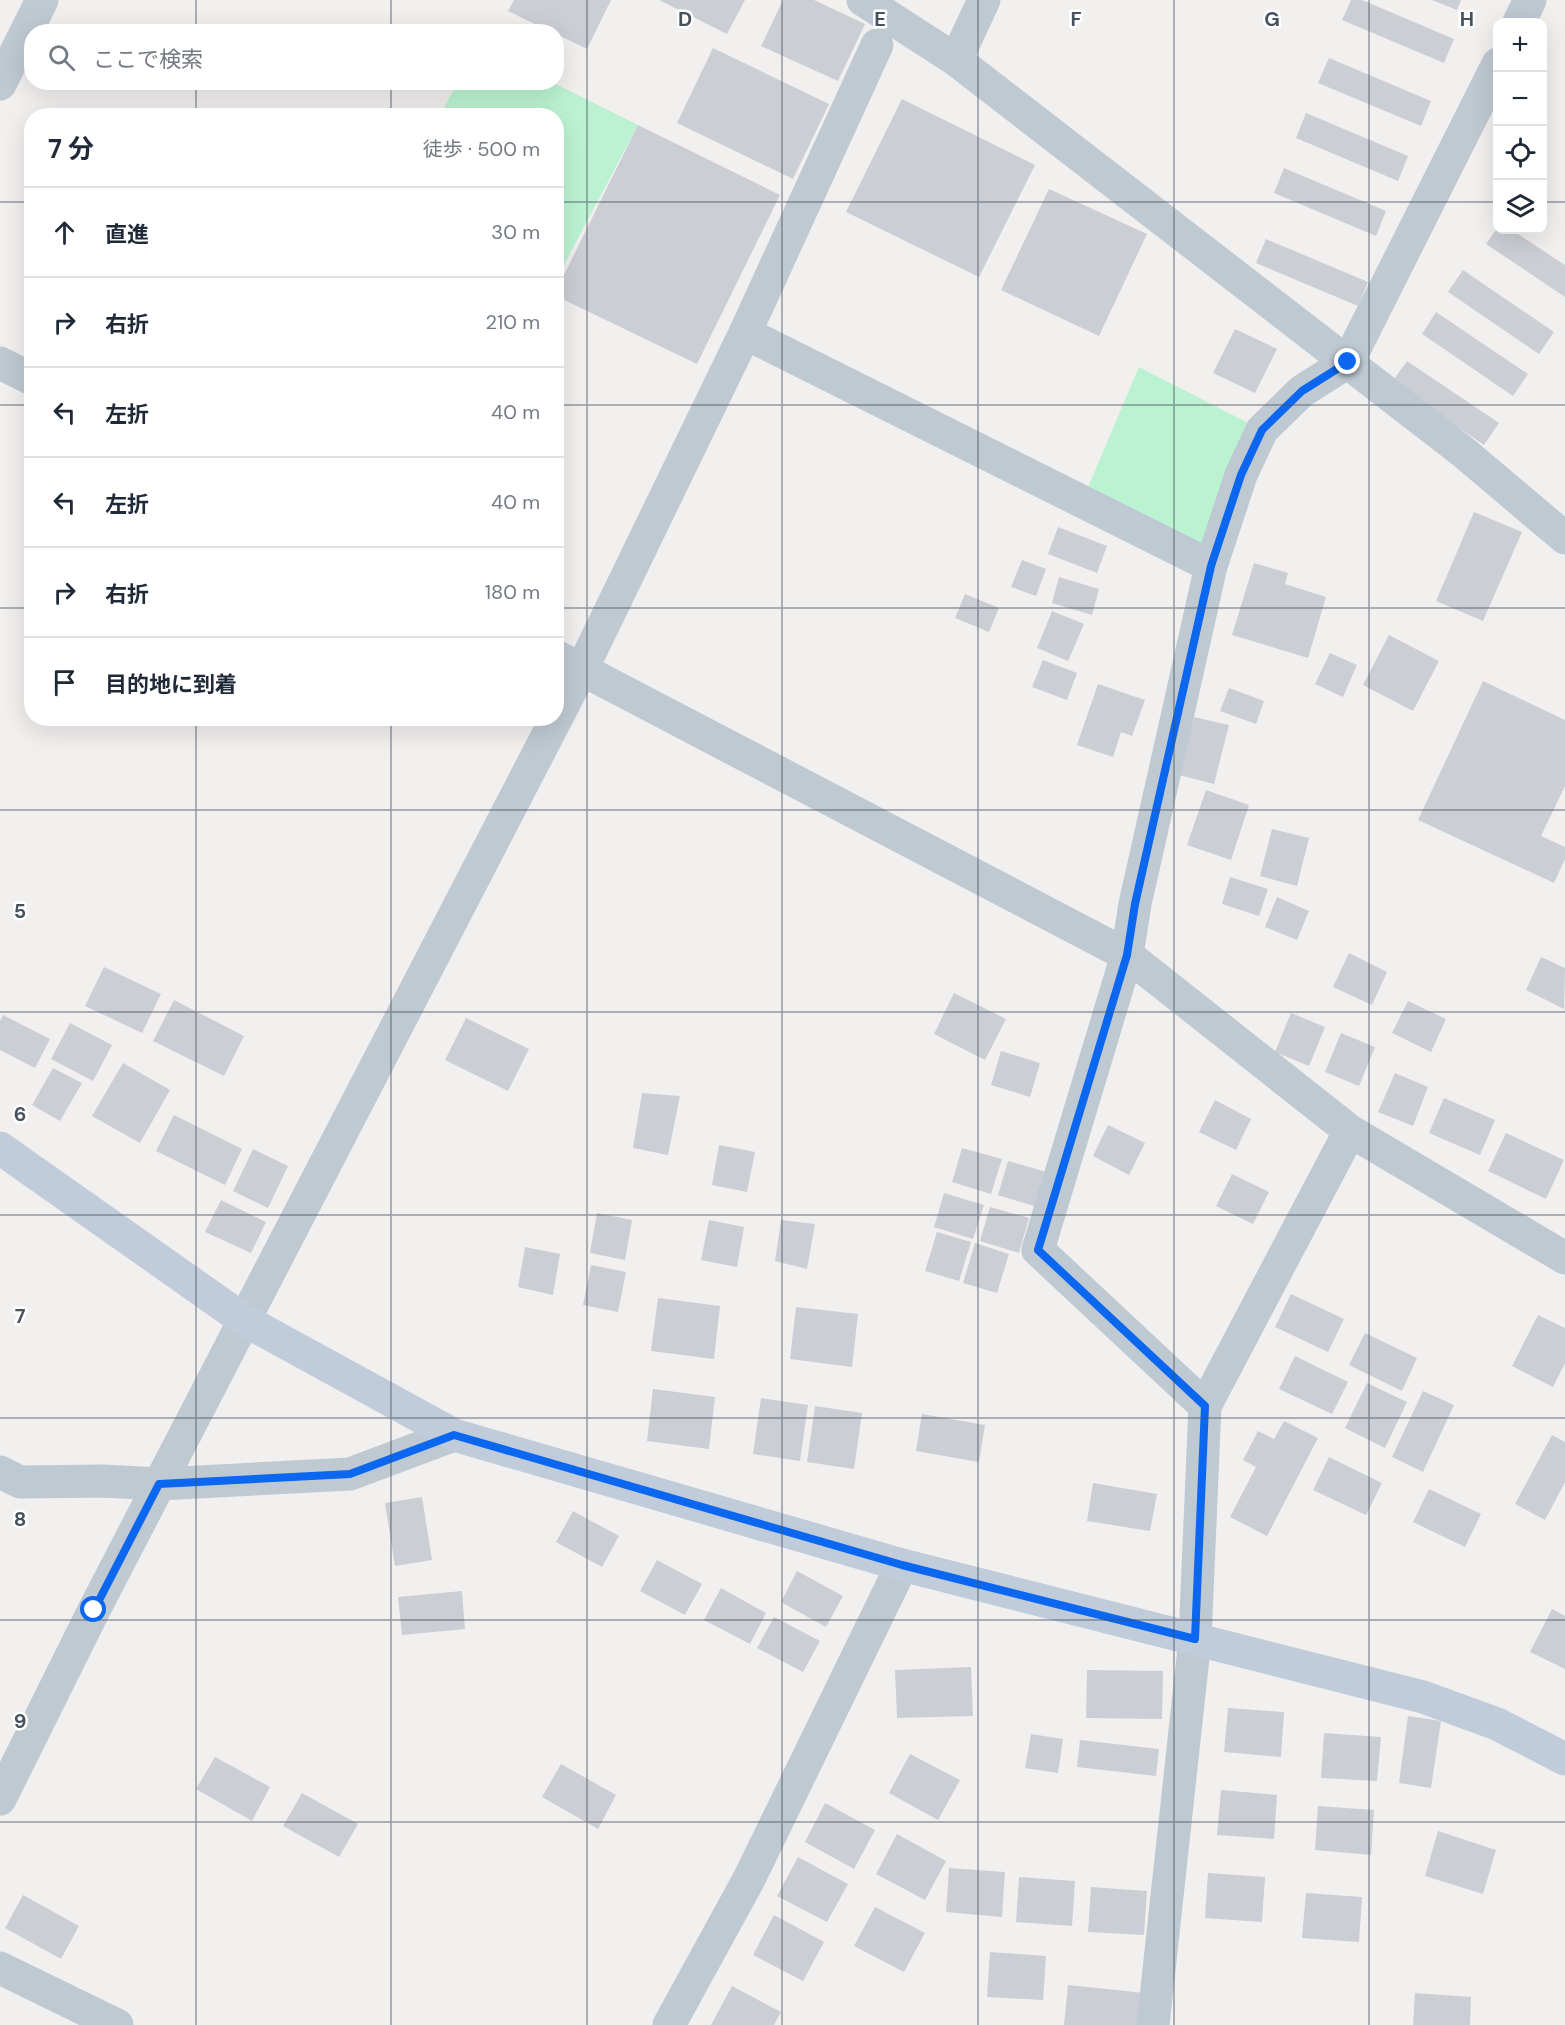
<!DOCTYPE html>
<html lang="ja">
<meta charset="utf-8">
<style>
body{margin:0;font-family:"DM Sans","Noto Sans JP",sans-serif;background:#f6f6f7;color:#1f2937}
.controls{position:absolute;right:18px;top:18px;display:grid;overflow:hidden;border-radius:12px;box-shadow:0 6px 24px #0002}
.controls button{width:54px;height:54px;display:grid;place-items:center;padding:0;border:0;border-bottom:2px solid #e0e1e3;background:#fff;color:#1f2937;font:30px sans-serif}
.stop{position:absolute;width:18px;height:18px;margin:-14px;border:4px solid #0b66f0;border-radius:50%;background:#fff}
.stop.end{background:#0b66f0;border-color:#fff;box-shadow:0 2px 6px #0008}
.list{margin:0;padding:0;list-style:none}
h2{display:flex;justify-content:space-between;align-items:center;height:78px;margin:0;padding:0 24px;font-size:26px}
h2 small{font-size:20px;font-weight:400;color:#747a83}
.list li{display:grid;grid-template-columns:39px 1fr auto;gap:18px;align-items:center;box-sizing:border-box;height:90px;padding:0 24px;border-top:2px solid #e0e1e3}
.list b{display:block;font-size:22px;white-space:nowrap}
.list em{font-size:20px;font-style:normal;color:#747a83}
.icon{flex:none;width:33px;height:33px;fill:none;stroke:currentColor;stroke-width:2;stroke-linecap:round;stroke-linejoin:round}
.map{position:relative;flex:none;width:1565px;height:2025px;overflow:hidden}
.search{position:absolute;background:#fff;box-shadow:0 6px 24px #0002;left:24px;top:24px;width:540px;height:66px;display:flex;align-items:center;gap:15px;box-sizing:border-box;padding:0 21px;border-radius:24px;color:#747a83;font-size:22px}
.panel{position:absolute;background:#fff;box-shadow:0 6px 24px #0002;left:24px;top:108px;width:540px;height:618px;border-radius:24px}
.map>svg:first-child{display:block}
</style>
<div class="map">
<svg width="1565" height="2025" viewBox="0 0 1565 2025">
<rect width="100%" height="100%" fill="#f2efef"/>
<path fill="#bbf3d2" d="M457,83h97l84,42 -81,153 -1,-162h-116z
M1139,367l123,63 -51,136 -129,-65z"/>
<path fill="#cbced4" d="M514,0h97l-24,49 -31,-15v-2h-5l-43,-21z
M659,0h86l-18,34z
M783,0h31l51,24 -27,57 -77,-35z
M1351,0h11l92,39 -10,24 -102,-43z
M1432,0h29l-4,10z
M713,48l116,56 -36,75 -116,-56z
M1329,58l102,43 -10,25 -103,-43z
M902,99l133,66 -56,112 -133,-65z
M1306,113l102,43 -10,25 -102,-43z
M638,125l142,70 -83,169 -141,-68v-5z
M1284,168l102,43 -10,25 -102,-43z
M1049,189l98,45 -48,102 -98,-46z
M1498,227v3h14l53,35v32l-79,-53z
M1266,239l102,43 -10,24 -102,-43z
M1463,270l91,62 -15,22 -91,-62z
M1436,312l92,62 -15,22 -91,-62z
M1235,329l42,20 -22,44 -42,-20z
M1407,361l92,62 -15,22 -92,-63z
M1474,512l48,20 -39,89 -47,-20z
M1058,527l49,19 -10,27 -49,-19z
M1022,560l24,9 -10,27 -25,-9z
M1254,563l34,10 -3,11 41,13 -18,61 -76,-23z
M1059,577l40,12 -7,26 -40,-12z
M965,594l34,14 -10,24 -34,-14z
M1052,611l32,13 -16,37 -31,-13z
M1389,635l50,26 -26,50 -50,-26z
M1330,653l27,12 -14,32 -28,-13z
M1043,660l34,13 -10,27 -35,-13z
M1483,681l82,39v66l-24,50 24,11v12l-11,24 -136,-63z
M1098,684l47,16 -13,36 -11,-4 -8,25 -36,-12z
M1229,688l35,13 -8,23 -36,-13z
M1194,717l35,8 -15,59 -35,-9z
M1206,790l43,15 -18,55 -44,-15z
M1272,829l37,9 -12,48 -37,-10z
M1230,877l38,12 -9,27 -37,-12z
M1277,897l32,14 -12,29 -32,-13z
M1349,953l38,19 -15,33 -39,-18z
M1541,957l24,11 -1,41 -38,-19z
M104,967l57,27 -19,39 -57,-27z
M954,993l52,26 -21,41 -51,-26z
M174,1000l70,36 -20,40 -71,-35z
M1408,1001l38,18 -15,33 -39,-19z
M1291,1013l34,14 -16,39 -34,-14z
M3,1015l47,24 -15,29 -35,-18v-29z
M466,1018l63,31 -21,42 -63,-31z
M70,1023l42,22 -19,36 -42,-22z
M1341,1033l34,14 -16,39 -34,-14z
M1001,1051l39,12 -10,34 -39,-12z
M123,1063l47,27 -30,53 -48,-27z
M53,1068l29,15 -22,38 -28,-16z
M1395,1073l33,14 -15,39 -35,-14z
M642,1093l38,3 -12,59 -35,-7z
M1444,1098l51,22 -15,35 -51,-22z
M1215,1100l36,19 -15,31 -37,-18z
M174,1115l68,34 -17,36 -69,-34z
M1108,1125l37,18 -16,32 -36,-19z
M1506,1133l58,27 -18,39 -58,-28z
M719,1145l36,7 -8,40 -35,-7z
M962,1148l40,11 -11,35 -39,-12z
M253,1149l35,17 -20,42 -35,-17z
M1008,1161l39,11 -10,35 -39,-12z
M1232,1174l37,18 -16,32 -37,-18z
M944,1193l40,12 -11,34 -39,-12z
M221,1200l45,22 -15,31 -46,-21z
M990,1207l39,11 -10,35 -39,-12z
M597,1213l35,7 -7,40 -35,-7z
M709,1220l35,7 -7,40 -36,-7z
M781,1220l34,4 -8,45 -32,-8z
M937,1232l34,10 -12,39 -34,-10z
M975,1243l34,11 -12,39 -34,-10z
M525,1247l35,7 -7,41 -35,-8z
M591,1265l35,7 -8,40 -35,-7z
M1291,1294l53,25 -16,33 -53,-25z
M658,1298l62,8 -6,53 -63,-8z
M796,1307l62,7 -6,53 -62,-8z
M1538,1315l27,13v35l-12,24 -41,-21z
M1365,1333l52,25 -15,33 -53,-26z
M1295,1356l53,26 -16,32 -53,-25z
M1367,1383l40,19 -22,46 -40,-20z
M653,1389l62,8 -6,52 -62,-8z
M1423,1391l31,14 -31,67 -31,-15z
M761,1398l47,7 -8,56 -47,-7z
M815,1406l47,7 -8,56 -47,-7z
M922,1414l63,11 -6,37 -63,-11z
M1284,1421l34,17 -51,98 -37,-19 26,-50 -13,-7 15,-29 16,8z
M1552,1435l13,7v40l-20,38 -30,-16z
M1329,1457l53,26 -16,32 -53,-25z
M1093,1483l64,11 -7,37 -63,-10z
M1429,1489l52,25 -16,33 -52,-25z
M422,1497l10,63 -37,6 -10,-63z
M573,1511l46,25 -17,31 -46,-25z
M657,1560l45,24 -17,31 -45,-24z
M797,1571l46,25 -17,31 -45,-25z
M721,1588l45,25 -16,31 -46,-24z
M462,1591l3,38 -63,6 -4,-38z
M1552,1609l13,7v53l-35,-17z
M774,1617l46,24 -17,31 -46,-24z
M971,1667l2,49 -76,2 -2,-48z
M1087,1670l76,1 -1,48 -76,-1z
M1228,1708l56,4 -3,45 -57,-5z
M1408,1716l33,5 -10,67 -32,-5z
M1324,1733l57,4 -4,44 -56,-3z
M1031,1734l32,5 -5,34 -33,-5z
M1080,1740l79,9 -3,27 -79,-9z
M910,1754l50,26 -22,40 -49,-27z
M215,1757l55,30 -18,34 -56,-32z
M561,1764l55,31 -18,34 -56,-32z
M1221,1790l56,5 -3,44 -57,-4z
M302,1793l56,31 -19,33 -56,-31z
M825,1803l50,27 -21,39 -49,-27z
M1318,1806l56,4 -3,45 -56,-5z
M1438,1831l58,19 -13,44 -58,-18z
M897,1834l49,27 -21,39 -49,-26z
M798,1857l50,27 -21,38 -50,-26z
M949,1868l56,4 -3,45 -56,-5z
M1208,1873l57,4 -3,45 -57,-4z
M1019,1877l56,4 -3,45 -56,-4z
M1091,1887l56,4 -3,44 -56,-3z
M1306,1893l56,4 -3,45 -57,-4z
M23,1895l56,31 -18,33 -56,-31z
M875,1907l50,26 -21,39 -50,-26z
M774,1915l50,27 -21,39 -50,-26z
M990,1952l56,4 -3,44 -56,-3z
M1068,1985l76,8 -4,32h-76z
M732,1986l49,26 -7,13h-63z
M1415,1993l56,4 -1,28h-57z"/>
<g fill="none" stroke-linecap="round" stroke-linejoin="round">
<path stroke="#bfc9d2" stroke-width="33" d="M863,0l93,60 506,391 103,87
M1519,22l11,-22
M956,60l28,-60
M0,84l42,-84
M745,333l466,233
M0,363l32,16
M556,656l571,299 223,176 215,127
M1205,1406l-167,-156 89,-295 8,-51 76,-338 30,-91 21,-45 40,-39 46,-29 150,-298
M0,1472l20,10 84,-1 55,3 191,-10 104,-39
M0,1799l94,-189 488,-941 163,-336 132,-288
M0,1968l117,57
M669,2025l80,-146 153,-314
M1153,2025l42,-386 10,-233 145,-275"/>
<path stroke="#c1ccda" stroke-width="33" d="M0,1148l244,172 210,115 448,130 521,132 74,27 68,35"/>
</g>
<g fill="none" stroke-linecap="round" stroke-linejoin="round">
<path stroke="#0b66f0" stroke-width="8" d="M94,1610l65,-126 191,-10 104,-39 448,130 293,74 10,-233 -167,-156 89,-295 8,-51 76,-338 30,-91 21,-45 40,-39 46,-29"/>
</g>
<path fill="none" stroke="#46525e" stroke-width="1.5" stroke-opacity="0.55" d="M196,0v32M391,0v32M587,0v2025M782,0v2025M978,0v2025M1174,0v2025M1369,0v2025M196,82v34M391,82v34M0,202h32M556,202h942M1542,202h23M0,405h32M556,405h1009M0,608h32M556,608h1009M196,718v1307M391,718v1307M0,810h1565M0,1012h1565M0,1215h1565M0,1418h1565M0,1620h1565M0,1822h1565"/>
<g font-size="20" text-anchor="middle" font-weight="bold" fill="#46525e" stroke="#fff" stroke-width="5" stroke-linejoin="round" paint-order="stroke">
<text x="685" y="26">D</text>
<text x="880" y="26">E</text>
<text x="1076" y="26">F</text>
<text x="1272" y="26">G</text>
<text x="1467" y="26">H</text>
<text x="20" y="918">5</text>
<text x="20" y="1121">6</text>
<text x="20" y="1323">7</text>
<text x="20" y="1526">8</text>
<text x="20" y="1728">9</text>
</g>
</svg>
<div class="controls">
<button>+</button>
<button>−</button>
<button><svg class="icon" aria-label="locate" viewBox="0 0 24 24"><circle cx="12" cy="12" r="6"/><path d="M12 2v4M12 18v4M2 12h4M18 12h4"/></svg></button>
<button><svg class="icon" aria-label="layers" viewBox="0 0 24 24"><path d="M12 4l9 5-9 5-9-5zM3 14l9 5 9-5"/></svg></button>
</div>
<div class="stop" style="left:94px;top:1610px"></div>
<div class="stop end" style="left:1348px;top:362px"></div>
<div class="search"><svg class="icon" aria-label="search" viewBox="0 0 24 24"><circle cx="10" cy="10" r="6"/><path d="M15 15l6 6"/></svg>ここで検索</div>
<section class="panel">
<h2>7 分<small>徒歩 · 500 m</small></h2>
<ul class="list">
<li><svg class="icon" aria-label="ahead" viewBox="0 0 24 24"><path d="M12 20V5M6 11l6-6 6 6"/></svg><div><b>直進</b></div><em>30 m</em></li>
<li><svg class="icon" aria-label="right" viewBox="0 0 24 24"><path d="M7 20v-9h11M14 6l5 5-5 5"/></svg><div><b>右折</b></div><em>210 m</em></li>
<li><svg class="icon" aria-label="left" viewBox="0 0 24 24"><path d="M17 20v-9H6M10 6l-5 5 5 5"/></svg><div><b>左折</b></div><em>40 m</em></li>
<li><svg class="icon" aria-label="left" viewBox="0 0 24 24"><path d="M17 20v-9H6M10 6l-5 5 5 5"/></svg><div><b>左折</b></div><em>40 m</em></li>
<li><svg class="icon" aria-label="right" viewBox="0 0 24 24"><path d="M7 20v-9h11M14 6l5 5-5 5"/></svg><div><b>右折</b></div><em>180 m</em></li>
<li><svg class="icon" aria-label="arrive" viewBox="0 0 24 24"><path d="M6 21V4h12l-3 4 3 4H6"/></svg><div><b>目的地に到着</b></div></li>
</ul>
</section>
</div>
